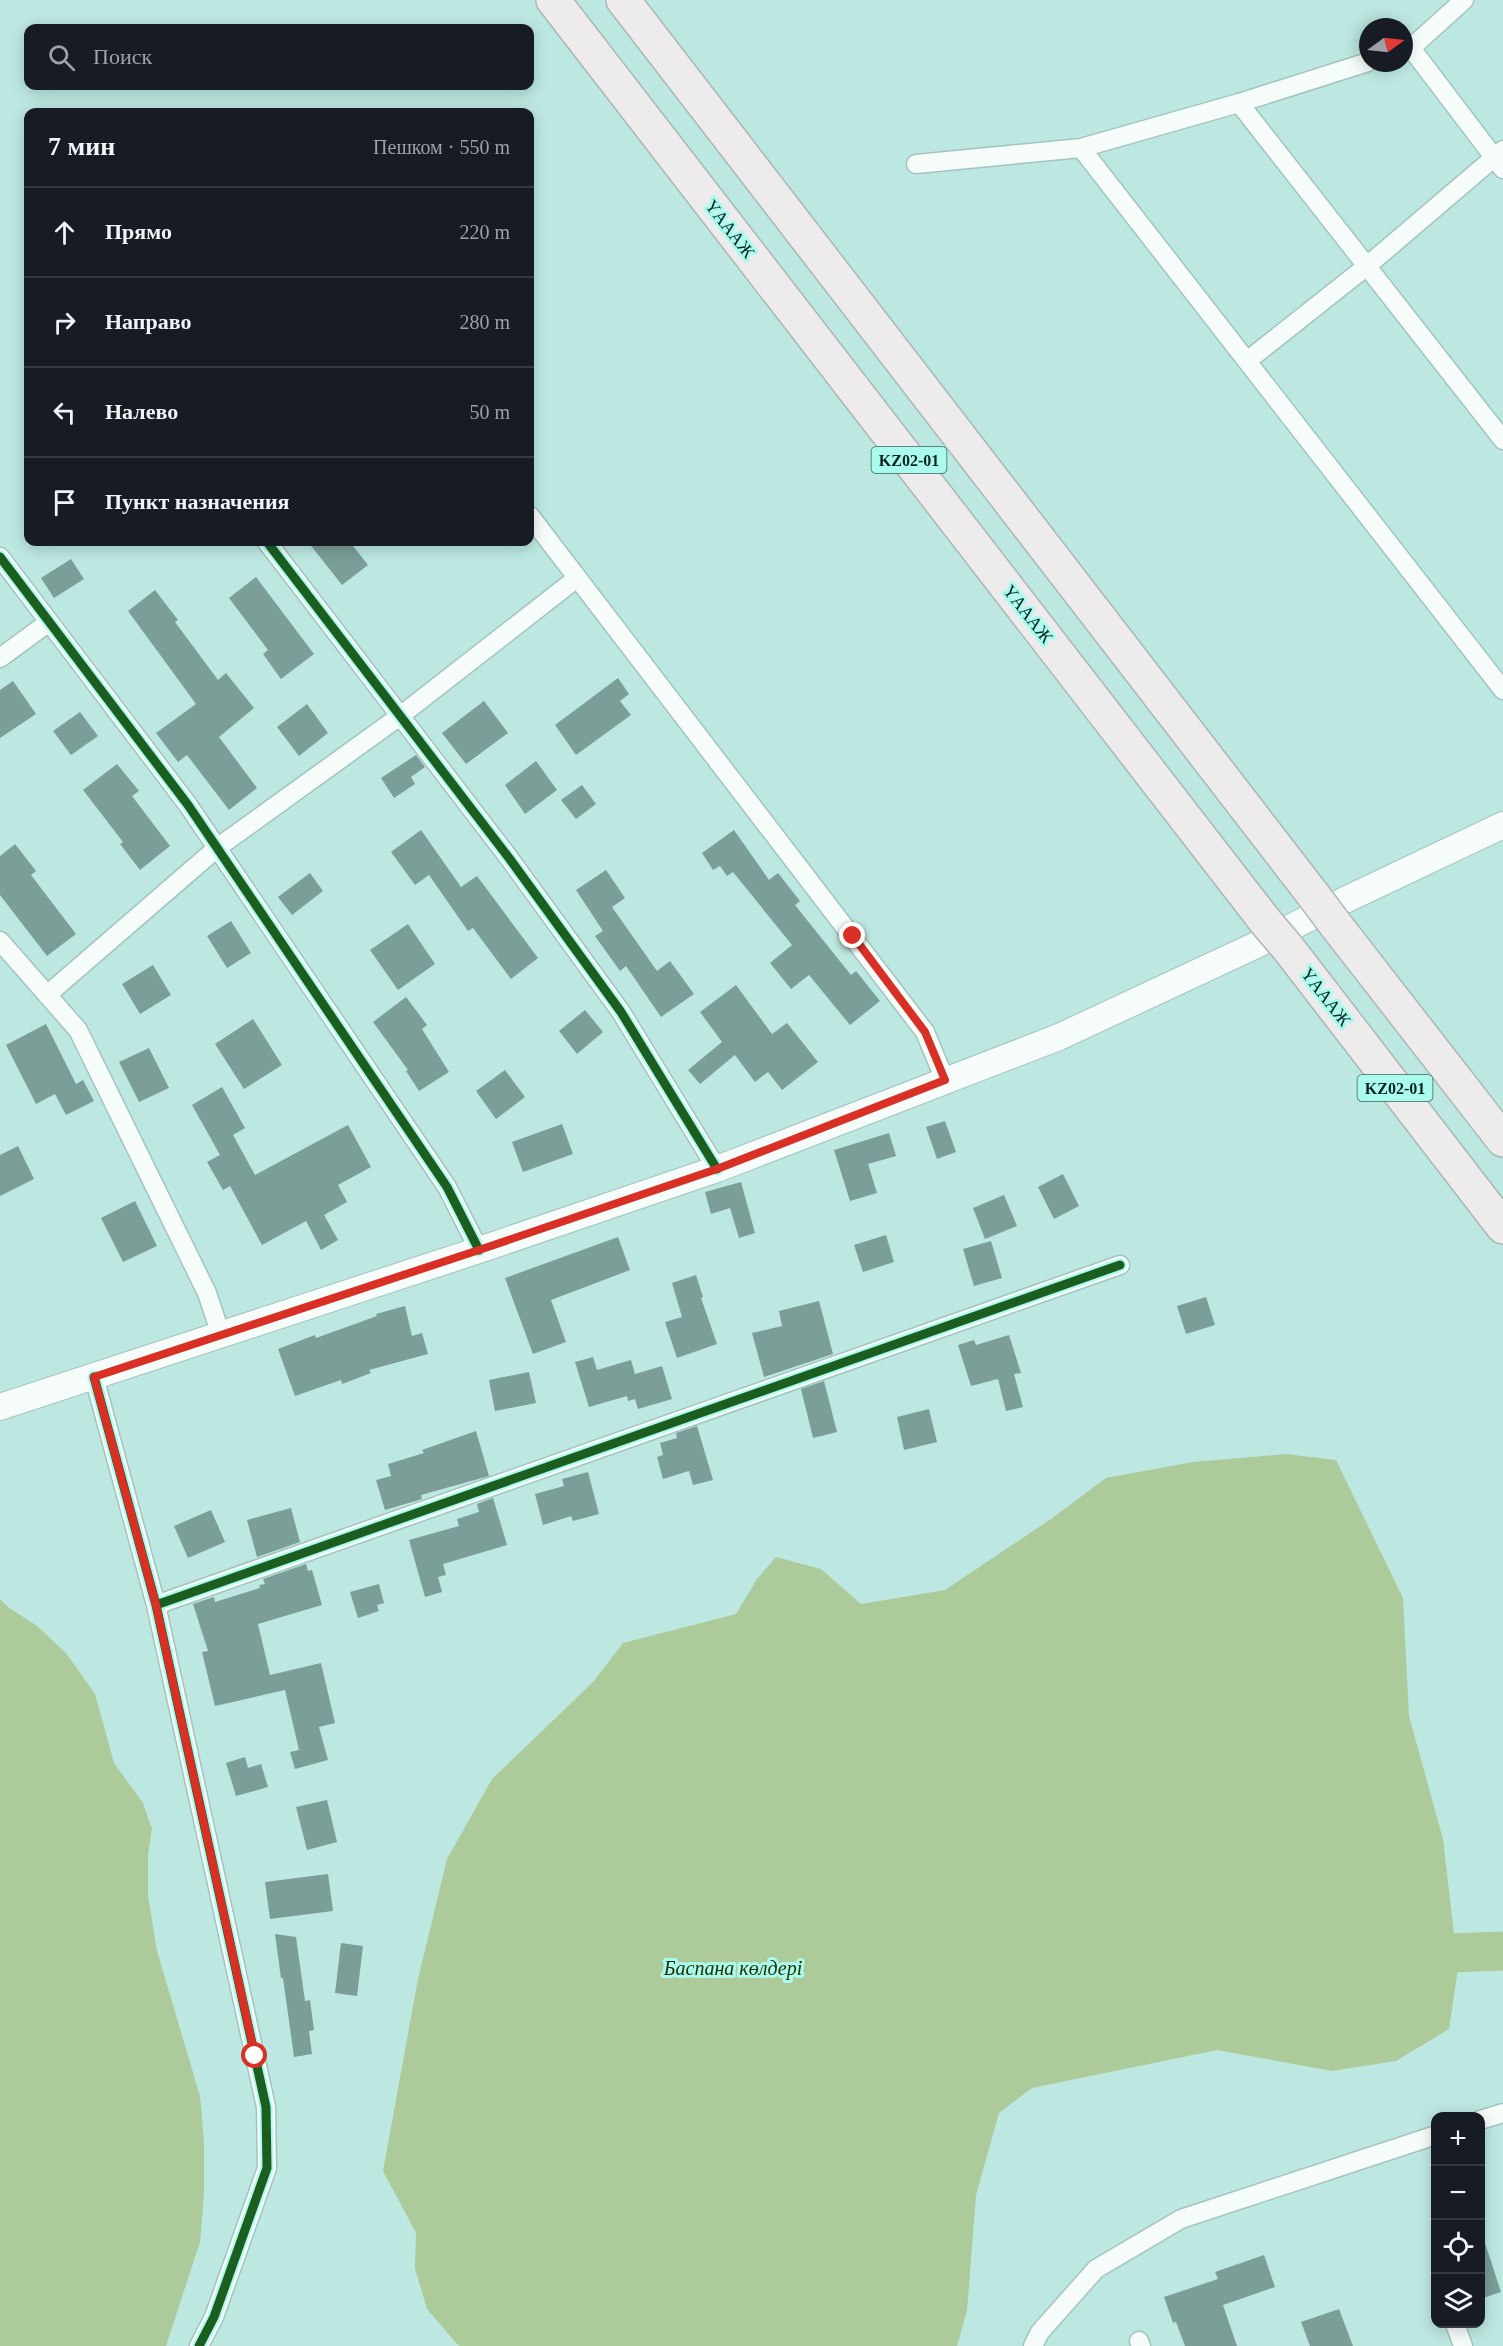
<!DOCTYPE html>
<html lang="ru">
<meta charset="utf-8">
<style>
body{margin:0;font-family:"Times New Roman",serif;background:#242831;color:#f1f3f6}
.controls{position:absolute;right:18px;bottom:18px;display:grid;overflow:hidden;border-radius:12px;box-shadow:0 3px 15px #0003}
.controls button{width:54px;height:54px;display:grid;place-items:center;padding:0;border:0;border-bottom:2px solid #363941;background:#171b24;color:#f1f3f6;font:30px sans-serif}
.compass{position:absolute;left:1359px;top:18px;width:54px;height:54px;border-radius:50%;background:#171b24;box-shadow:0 3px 15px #0003;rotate:75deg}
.stop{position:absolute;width:18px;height:18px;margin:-14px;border:4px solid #d93025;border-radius:50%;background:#fff}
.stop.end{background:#d93025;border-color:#fff;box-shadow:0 2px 6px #0008}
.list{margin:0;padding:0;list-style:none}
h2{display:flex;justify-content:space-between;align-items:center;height:78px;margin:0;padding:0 24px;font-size:26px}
h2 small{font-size:20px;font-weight:400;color:#9ea1a6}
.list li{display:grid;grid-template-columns:39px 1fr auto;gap:18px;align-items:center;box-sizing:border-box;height:90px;padding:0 24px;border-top:2px solid #363941}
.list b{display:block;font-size:22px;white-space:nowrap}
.list em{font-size:20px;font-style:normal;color:#9ea1a6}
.icon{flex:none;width:33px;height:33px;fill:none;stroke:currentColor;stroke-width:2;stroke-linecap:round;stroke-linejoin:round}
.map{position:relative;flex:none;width:1503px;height:2346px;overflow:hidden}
.search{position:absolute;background:#171b24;box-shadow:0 3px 15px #0003;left:24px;top:24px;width:510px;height:66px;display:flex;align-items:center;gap:15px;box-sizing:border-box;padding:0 21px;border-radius:12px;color:#9ea1a6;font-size:22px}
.panel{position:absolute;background:#171b24;box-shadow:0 3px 15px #0003;left:24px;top:108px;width:510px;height:438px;border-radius:12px}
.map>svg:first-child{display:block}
</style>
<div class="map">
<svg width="1503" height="2346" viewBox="0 0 1503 2346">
<rect width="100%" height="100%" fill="#bde8e1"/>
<path fill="#adca9a" d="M1286,1454l50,6 67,138 6,118 34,123 15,130 -9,60 -53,32 -64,10 -115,-21 -185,38 -33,25 -23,82 -9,116 -10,35h-497l-3,-2 -30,-35 -12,-40 1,-36 -33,-62 35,-192 29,-120 45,-80 102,-98 29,-38 113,-29 21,-35 19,-22 45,12 40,35 84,-14 106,-71 55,-41 87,-16z
M0,1599l8,8 29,19 29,27 29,41 19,69 29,40 9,26 -4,26v41l9,55 43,145 4,45v54l-4,47 -34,104h-166z"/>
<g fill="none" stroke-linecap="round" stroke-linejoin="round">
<path stroke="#adca9a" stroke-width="39" d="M1402,1955l101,-4"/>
</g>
<path fill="#7b9e99" d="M308,542h42l18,23 -26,20z
M71,559l13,20 -30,19 -13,-20z
M256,577l58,77 -33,25 -18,-25 5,-4 -39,-52z
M155,590l23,30 -3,2 43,58 8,-7 28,35 -35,29 38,51 -28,22 -42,-55 -9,7 -22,-29 40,-29 -68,-93z
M618,678l11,16 -9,7 11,14 -55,40 -21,-30z
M13,681l23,33 -36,24v-48z
M484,701l24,32 -42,31 -24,-31z
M307,704l21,29 -29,23 -22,-29z
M80,712l18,24 -27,19 -18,-24z
M416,755l9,12 -14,10 4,7 -21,14 -13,-20z
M536,761l21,29 -32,24 -20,-29z
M117,764l22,27 -7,5 38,50 -30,24 -20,-26 3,-2 -40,-52z
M582,785l14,19 -20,15 -15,-19z
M421,830l40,57 16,-11 61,82 -27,21 -38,-51 -5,3 -39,-56 -14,10 -24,-33z
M734,830l35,50 9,-7 22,28 -5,4 56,70 5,-4 24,30 -30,24 -41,-50 -18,14 -21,-26 22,-18 -59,-73 -6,4 -7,-10 -7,4 -11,-17z
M15,844l21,27 -5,4 45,59 -29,22 -47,-61v-39z
M606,870l19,28 -13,9 45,64 13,-10 24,33 -33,23 -35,-51 -6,5 -25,-35 8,-5 -27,-41z
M310,873l13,18 -31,24 -14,-18z
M231,921l20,32 -24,15 -20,-32z
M408,924l27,40 -37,26 -28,-40z
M153,965l18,30 -31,19 -18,-30z
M736,985l36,49 15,-11 31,39 -36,28 -14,-18 -13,10 -20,-27 -35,29 -12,-14 34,-28 -22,-30z
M406,997l21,28 -5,4 27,43 -30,19 -13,-20 2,-1 -35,-48z
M585,1010l18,22 -26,22 -18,-23z
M253,1019l29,46 -38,24 -29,-45z
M46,1024l30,60 7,-4 11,21 -28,14 -11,-21 -19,10 -30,-59z
M149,1048l20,40 -30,14 -20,-40z
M505,1070l20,27 -29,22 -20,-28z
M222,1087l23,41 -12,7 22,40 93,-50 23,42 -33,18 9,17 -23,13 14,25 -17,10 -15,-29 -44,24 -32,-59 -7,4 -16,-28 13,-7 -28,-50z
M945,1121l11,31 -19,7 -11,-32z
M562,1124l11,30 -50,18 -11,-30z
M889,1133l7,23 -28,8 9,29 -27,8 -16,-51z
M18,1146l16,33 -34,17v-41z
M1063,1174l16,32 -25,13 -16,-32z
M741,1182l14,51 -16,5 -9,-30 -19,6 -6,-22z
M1004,1195l13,31 -32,13 -12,-31z
M135,1201l22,45 -34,16 -22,-44z
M886,1235l8,27 -31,10 -9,-27z
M618,1237l12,33 -79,30 15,42 -33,12 -28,-76z
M991,1241l11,37 -28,8 -11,-37z
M696,1275l7,22 -2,1 16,46 -40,14 -12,-36 17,-5 -10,-34z
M1206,1297l9,28 -29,9 -9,-28z
M819,1301l14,53 -69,23 -12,-44 30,-7 -3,-15z
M405,1306l7,30 10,-3 6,21 -59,16 2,3 -29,11 -1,-4 -46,16 -17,-47 37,-14 1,3 61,-22 -1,-2z
M1009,1335l12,38 -7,1 9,33 -17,4 -8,-32 -27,7 -13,-41 16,-5 2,5z
M593,1357l4,13 34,-10 4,14 27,-8 10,33 -34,10 -3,-10 -7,2 -1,-5 -38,11 -14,-45z
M529,1372l7,31 -41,8 -6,-31z
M824,1381l13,51 -24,6 -12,-49z
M929,1409l8,33 -33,8 -7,-33z
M697,1426l16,54 -20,5 -4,-14 -26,8 -6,-22 6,-2 -3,-12 17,-5 -1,-5z
M476,1431l13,45 -68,19 1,4 -37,11 -9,-30 15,-4 -3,-12 36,-11 -2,-3z
M588,1472l11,42 -26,7 -2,-5 -28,9 -8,-31 29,-8 -2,-7z
M493,1498l14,47 -64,19 3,11 -8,2 4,15 -17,5 -16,-57 50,-14 -2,-7 22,-7 -2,-8z
M291,1508l9,34 -43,15 -10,-37z
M211,1510l14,32 -37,16 -14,-32z
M306,1564l2,7 4,-1 10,35 -64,19 12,51 51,-12 14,60 -16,4 9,33 -33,9 -5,-17 9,-2 -14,-60 -70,16 -13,-54 6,-1 -15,-47 21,-7 1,5 45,-14 -1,-3 6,-1 -2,-5z
M379,1584l5,19 -7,2 2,6 -21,7 -8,-26z
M245,1757l3,11 13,-4 7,23 -32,9 -10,-33z
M327,1800l10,42 -30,8 -11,-43z
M328,1874l5,37 -63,8 -5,-37z
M275,1934l21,3 9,64 5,-1 4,30 -5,1 3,23 -18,3 -11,-79h-2z
M341,1943l22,3 -6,50 -22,-3z
M1480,2240h4l17,52 -21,7z
M1264,2255l11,32 -52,18 14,41h-52l-9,-24 -3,1 -9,-26 54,-18 -3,-7z
M1339,2309l14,37h-43l-9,-24z"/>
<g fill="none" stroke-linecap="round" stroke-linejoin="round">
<g stroke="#a2c4bf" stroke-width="21">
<path id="street" d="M1411,48l92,121
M1404,51l7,-3 53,-48
M1239,103l264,337
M1081,148l422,542
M916,164l165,-16 158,-45 129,-41
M1247,361l120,-95 136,-116
M530,516l395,516 20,48
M267,542l242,316 112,154 96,157
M0,557l188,248 259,382 32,63
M0,658l49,-36
M0,941l78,89 129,263 14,42
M47,995l170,-147 183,-132 177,-138
M94,1377l62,228 110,502 1,61 -53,149 -15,29
M156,1605l964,-340
M1480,2120l23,-7
M1455,2324l8,22
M1139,2341l2,5
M1033,2346l7,-14 56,-63 85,-50 255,-84"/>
</g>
<g stroke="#a2c4bf" stroke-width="28">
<path id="secondary" d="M0,1407l479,-157 238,-81 342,-132 193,-90 93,-47 158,-75"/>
</g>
<g stroke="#aab7b6" stroke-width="36">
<path id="highway" d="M553,0l712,921
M623,0l691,896
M1335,924l168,216
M1288,948l215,279"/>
</g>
<use href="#street" stroke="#f5fcfa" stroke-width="18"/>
<use href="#secondary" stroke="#f5fcfa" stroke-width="26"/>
<use href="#highway" stroke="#edebec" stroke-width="33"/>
<g stroke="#aab7b6" stroke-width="36" stroke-linecap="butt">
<path id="highway-bridge" d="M1314,896l21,28
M1265,921l23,27"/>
</g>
<use href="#highway-bridge" stroke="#edebec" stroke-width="33"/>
<g stroke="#abfaee" stroke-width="13">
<path id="cycleway" d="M267,542l242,316 112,154 96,157
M0,557l188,248 259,382 32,63
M94,1377l62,228 110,502 1,61 -53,149 -15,29
M156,1605l964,-340"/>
</g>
<use href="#cycleway" stroke="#1b5e20" stroke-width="9"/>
</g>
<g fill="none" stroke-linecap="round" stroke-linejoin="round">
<path stroke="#d93025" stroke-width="8" d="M255,2056l-99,-451 -62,-228 385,-127 238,-81 228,-89 -20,-48 -72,-96"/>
</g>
<g text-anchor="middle" stroke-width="6" stroke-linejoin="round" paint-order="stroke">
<g fill="#abfaee" stroke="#36655f" stroke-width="1.5">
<rect x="871.5" y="447" width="75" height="26" rx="4.5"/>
<rect x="1357.5" y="1075" width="75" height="26" rx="4.5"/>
</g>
<g font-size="16" font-weight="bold" fill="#042522">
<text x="909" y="466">KZ02-01</text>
<text x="1395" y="1094">KZ02-01</text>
</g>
<g font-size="18" fill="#042522" stroke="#abfaee">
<text transform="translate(730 229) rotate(52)" y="6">ҮАААЖ</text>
<text transform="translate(1028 614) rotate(52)" y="6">ҮАААЖ</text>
<text transform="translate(1326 997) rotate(52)" y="6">ҮАААЖ</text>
</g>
<g font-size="20" font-style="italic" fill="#253200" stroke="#abfaee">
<text x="733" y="1975">Баспана көлдері</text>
</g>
</g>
</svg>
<div class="controls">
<button>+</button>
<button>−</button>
<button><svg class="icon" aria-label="locate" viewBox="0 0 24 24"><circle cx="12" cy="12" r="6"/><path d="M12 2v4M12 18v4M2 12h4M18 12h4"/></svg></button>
<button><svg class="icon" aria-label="layers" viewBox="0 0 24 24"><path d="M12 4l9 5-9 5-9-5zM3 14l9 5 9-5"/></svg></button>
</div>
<svg class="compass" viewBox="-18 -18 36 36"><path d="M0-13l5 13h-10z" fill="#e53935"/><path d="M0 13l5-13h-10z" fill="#9ea1a6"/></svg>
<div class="stop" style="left:255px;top:2056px"></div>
<div class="stop end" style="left:853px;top:936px"></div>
<div class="search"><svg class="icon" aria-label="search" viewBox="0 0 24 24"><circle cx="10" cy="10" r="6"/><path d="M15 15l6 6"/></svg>Поиск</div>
<section class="panel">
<h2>7 мин<small>Пешком · 550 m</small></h2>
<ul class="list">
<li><svg class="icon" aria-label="ahead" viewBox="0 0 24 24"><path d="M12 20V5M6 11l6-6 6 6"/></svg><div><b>Прямо</b></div><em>220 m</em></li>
<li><svg class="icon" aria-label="right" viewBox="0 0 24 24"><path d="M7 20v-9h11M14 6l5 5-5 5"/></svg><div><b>Направо</b></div><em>280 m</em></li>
<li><svg class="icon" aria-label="left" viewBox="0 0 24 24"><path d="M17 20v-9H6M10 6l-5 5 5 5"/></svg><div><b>Налево</b></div><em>50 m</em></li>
<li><svg class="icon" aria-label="arrive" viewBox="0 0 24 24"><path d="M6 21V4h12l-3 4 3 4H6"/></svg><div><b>Пункт назначения</b></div></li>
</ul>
</section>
</div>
